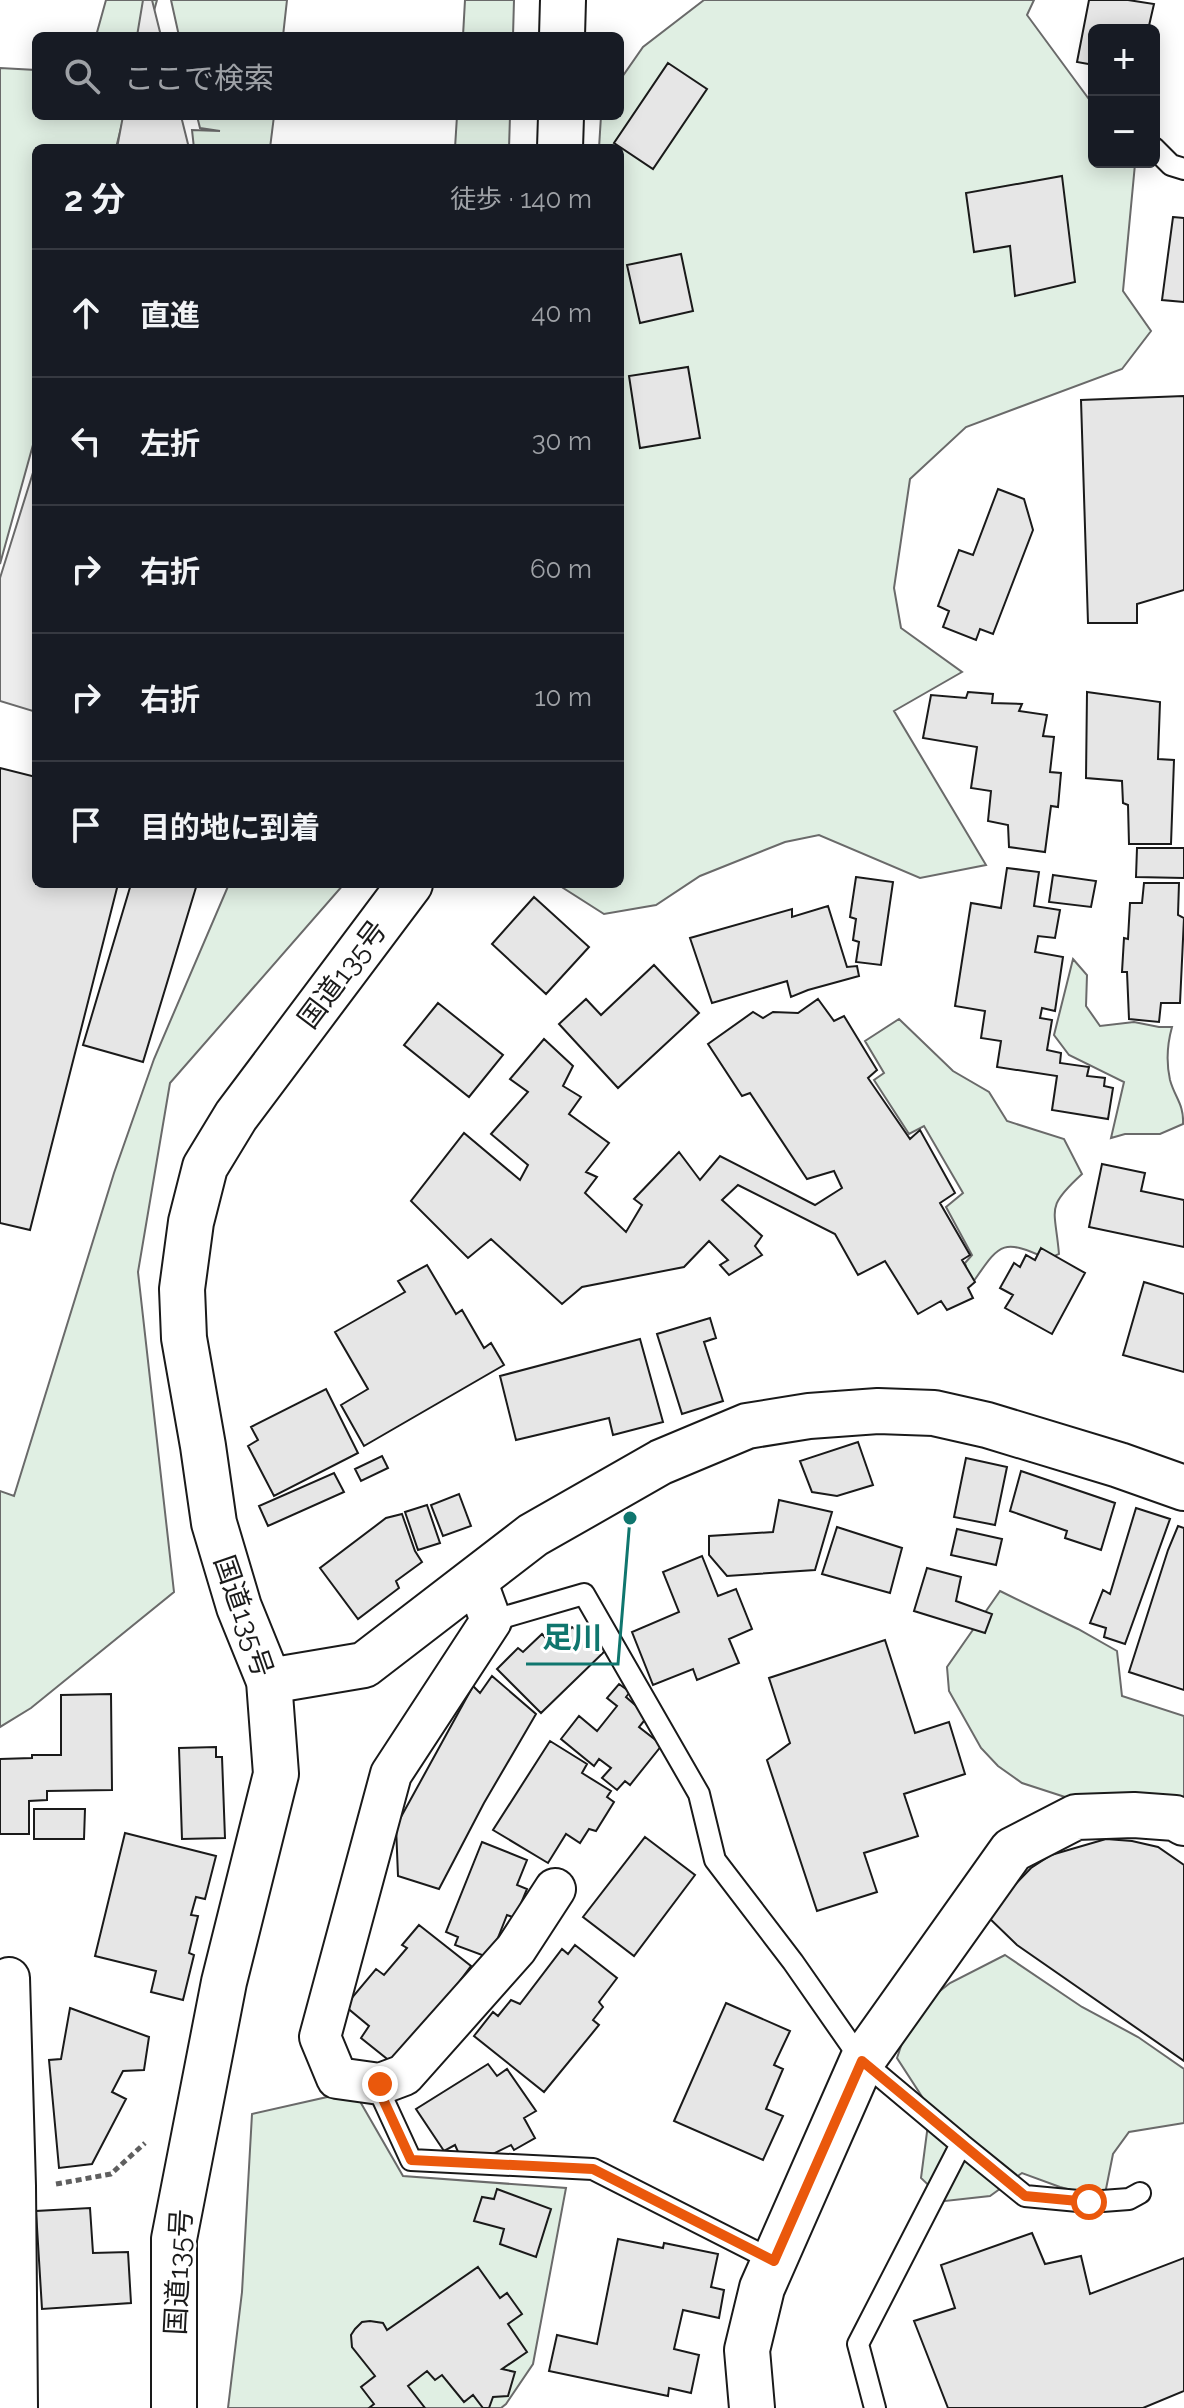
<!DOCTYPE html>
<html lang="ja">
<meta charset="utf-8">
<style>
body{margin:0;font-family:Raleway,"Noto Sans JP",sans-serif;background:#242831;color:#f1f3f6}
.controls{position:absolute;right:24px;top:24px;display:grid;overflow:hidden;border-radius:12px;box-shadow:0 4px 20px #0003}
.controls button{width:72px;height:72px;display:grid;place-items:center;padding:0;border:0;border-bottom:2px solid #363941;background:#171b24;color:#f1f3f6;font:40px sans-serif}
.stop{position:absolute;width:24px;height:24px;margin:-18px;border:6px solid #ea580c;border-radius:50%;background:#fff}
.stop.end{background:#ea580c;border-color:#fff;box-shadow:0 2px 8px #0008}
.list{margin:0;padding:0;list-style:none}
h2{display:flex;justify-content:space-between;align-items:center;height:104px;margin:0;padding:0 32px;font-size:34px}
h2 small{font-size:26px;font-weight:400;color:#9ea1a6}
.list li{display:grid;grid-template-columns:52px 1fr auto;gap:24px;align-items:center;box-sizing:border-box;height:128px;padding:0 32px;border-top:2px solid #363941}
.list b{display:block;font-size:30px;white-space:nowrap}
.list em{font-size:26px;font-style:normal;color:#9ea1a6}
.icon{flex:none;width:44px;height:44px;fill:none;stroke:currentColor;stroke-width:2;stroke-linecap:round;stroke-linejoin:round}
.map{position:relative;flex:none;width:1184px;height:2408px;overflow:hidden}
.search{position:absolute;background:#171b24;box-shadow:0 4px 20px #0003;left:32px;top:32px;width:592px;height:88px;display:flex;align-items:center;gap:20px;box-sizing:border-box;padding:0 28px;border-radius:12px;color:#9ea1a6;font-size:30px}
.panel{position:absolute;background:#171b24;box-shadow:0 4px 20px #0003;left:32px;top:144px;width:592px;height:744px;border-radius:12px}
.map>svg:first-child{display:block}
</style>
<div class="map">
<svg width="1184" height="2408" viewBox="0 0 1184 2408">
<rect width="100%" height="100%" fill="#fff"/>
<path fill="#e0efe3" stroke="#6a6a6a" stroke-width="2" d="M106,0h51l-10,36h-51z
M171,0h116l-4,36h-104z
M465,0h49l-1,36h-50z
M704,0h330l-7,15 67,91v56h39l2,2 -12,127 28,40 -29,38 -156,58 -56,52 -16,109 7,40 61,44 -68,39 92,154 -66,13 -101,-43 -34,7 -85,34 -44,29 -52,9 -47,-30h63v-736h-21l2,-32h19v-36l23,-33z
M0,68l36,2v46h88l-8,32h-80v286l-36,130z
M197,116h77l-4,32h-76l-2,-18 28,1 -20,-3z
M457,116h53l-1,32h-54z
M229,884h115l-174,199 -32,189 36,320 -143,116 -31,19v-236l14,5 100,-323 40,-114z
M1073,959l14,16 -1,31 14,20 34,-4 25,5h13c-5,18 -6,35 -2,53 5,18 14,24 13,44l-23,10h-35l-14,4 13,-56 -55,-27 -15,-20z
M899,1019l54,52 36,21 18,29 57,18 18,35c-37,34 -27,33 -23,80l-11,5c-48,-22 -48,-15 -77,26l-6,-22 7,-8 -26,-48 17,-14 -39,-67 -15,8 -35,-54 10,-7 -19,-32z
M1000,1591l78,38 39,22 5,45 62,20v101l-79,-7 -83,-27 -24,-17 -17,-18 -32,-57 -2,-24z
M1005,1955l77,52 56,30 46,32v54l-55,9 -16,22 -9,45 -44,-12 -38,-14 -32,23 -45,5 -24,-23 9,-69 -33,-51 15,-45 38,-30z
M354,2091l49,85 163,12 -33,176 -27,40 -5,4h-273l14,-116 10,-178z"/>
<path fill="#ededed" stroke="#6a6a6a" stroke-width="2" d="M143,0h9l9,36h-24z
M123,116h58l8,32h-72z
M36,463v249l-36,-11v-123z"/>
<path fill="#e6e6e6" stroke="#1a1a1a" stroke-width="2" d="M1089,0h39l26,4 -6,26h-54v35l-17,-3z
M668,63l39,26 -54,80 -39,-26z
M1062,176l13,106 -60,14 -5,-50 -36,6 -8,-59z
M1173,217l11,1v84l-22,-2z
M681,254l12,57 -53,12 -13,-58z
M688,367l12,71 -60,10 -11,-72z
M1184,396v194l-47,14v19h-49l-7,-223z
M998,489l26,10 9,31 -40,104 -13,-5 -4,11 -33,-13 6,-16 -11,-5 21,-56 14,5z
M968,692l25,2 -1,9 30,1 -3,7 28,4 -4,21 11,1 -4,35 11,1 -3,34 -7,-1 -6,46 -36,-5 -1,-22 -20,-4 3,-30 -20,-3 6,-41 -54,-9 8,-43 35,3z
M1087,692l73,10 -2,57 16,1 -3,84h-42l-1,-39 -5,-2 -1,-22 -36,-3z
M0,768l36,9v107h82l-88,346 -30,-7z
M1137,848h47v30l-48,-1z
M1007,868l32,4 -5,34 26,4 -5,28 -17,-2 -3,16 28,5 -8,54 -13,-3 -2,10 12,2 -5,30 14,3 -1,10 29,4 -2,9 18,2 -1,8 9,2 -5,31 -56,-9 5,-34 -60,-9 4,-26 -20,-3 4,-27 -30,-5 16,-103 30,5z
M1053,875l43,6 -5,26 -42,-5z
M856,877l37,5 -12,83 -25,-3 3,-20 -6,-2 3,-21 -6,-2z
M1144,883h35l-1,32 6,3 -4,85h-19l-2,19 -30,-3 -2,-47h-5l2,-34 4,1 2,-36h12z
M131,884h66l-54,178 -60,-17z
M534,897l55,50 -43,47 -54,-50z
M828,906l19,61 10,-1 2,10 -51,14 -17,7 -4,-16 -75,22 -22,-65 102,-29v8z
M654,965l45,48 -81,75 -59,-64 27,-25 15,16z
M818,999l16,22 10,-5 33,54 -9,8 42,61 10,-9 35,63 -15,10 30,52 -8,5 13,22 -7,6 5,10 -26,12 -6,-9 -23,13 -33,-53 -27,14 -23,-41 -97,-49 -16,15 40,36 -7,10 7,9 -33,20 -9,-10 8,-5 -19,-19 -25,26 -102,20 -20,17 -71,-65 -23,19 -57,-57 53,-68 56,47 8,-15 -37,-31 37,-42 -18,-13 34,-40 29,27 -10,20 18,11 -12,17 40,29 -23,29 11,5 -12,16 41,39 16,-27 -8,-6 45,-47 21,28 20,-24 95,49 27,-17 -8,-17 -27,8 -57,-86 -8,3 -34,-52 45,-32 10,6 10,-6 25,1z
M438,1003l65,52 -34,42 -65,-52z
M1102,1164l43,9 -4,18 43,9v47l-95,-20z
M1041,1248l44,25 -33,61 -47,-26 8,-13 -13,-7 14,-25 6,4 6,-12 9,5z
M427,1265l29,49 6,-4 22,38 7,-5 13,22 -140,81 -23,-41 27,-16 -33,-57 70,-40 -7,-11z
M1144,1282l40,12v78l-61,-17z
M710,1318l6,20 -12,4 19,59 -41,13 -25,-80z
M640,1339l23,83 -50,13 -4,-17 -93,22 -16,-64z
M326,1389l32,64 -84,43 -26,-50 10,-6 -7,-13z
M858,1442l15,43 -36,11 -25,-4 -12,-31z
M382,1456l6,12 -27,13 -6,-12z
M966,1458l41,9 -12,58 -41,-8z
M1021,1471l94,32 -14,47 -36,-12 2,-7 -57,-20z
M334,1473l10,19 -76,34 -9,-20z
M459,1494l12,32 -28,10 -12,-31z
M779,1500l53,12 -17,58 -88,6 -18,-21v-19l64,-4z
M427,1505l13,38 -22,7 -13,-38z
M1136,1508l34,11 -45,125 -21,-7 2,-9 -16,-5 13,-33 7,4z
M402,1514l13,37 7,11 -26,19 3,7 -41,31 -38,-51 66,-50z
M1178,1526l6,2v162l-55,-18 39,-122z
M837,1527l65,21 -12,45 -68,-19z
M957,1529l45,10 -6,26 -45,-10z
M702,1556l16,40 18,-7 16,40 -23,10 10,24 -42,17 -4,-11 -40,16 -21,-53 47,-20 -16,-40z
M927,1568l34,9 -5,24 36,13 -7,19 -71,-22z
M582,1626l24,24 -65,63 -44,-44 21,-21 5,4 19,-18 12,13 18,-20 5,4z
M885,1640l30,93 34,-11 16,52 -61,20 14,42 -54,17 13,39 -60,19 -50,-151 23,-17 -21,-65z
M492,1676l44,38 -52,89 -45,86 -41,-13 -2,-50 77,-140 7,7z
M619,1684l11,8 -4,5 22,19 -9,11 23,18 -32,40 -5,-4 -8,9 -15,-12 9,-10 -12,-9 -5,7 -33,-27 18,-23 18,15 20,-25 -10,-8z
M111,1694l1,96 -65,1v9l-18,1v33h-29v-75l32,-1v-3h29v-60z
M550,1741l37,23 -5,9 29,18 -4,6 7,5 -18,29 -7,-2 -9,14 -14,-9 -18,29 -55,-33z
M216,1747v10h6l3,81 -43,1 -3,-91z
M34,1809h51l-1,30h-50z
M125,1833l91,23 -11,43 -9,-2 -5,18 7,1 -9,37 5,2 -11,45 -32,-8 5,-21 -61,-15z
M645,1837l50,38 -61,81 -51,-39z
M1106,1839l26,2 26,6 26,18v196l-167,-116 -31,-30 45,-47 20,-13z
M482,1842l45,18 -10,25 10,4 -12,29 -8,-3 -17,43 -35,-13 3,-8 -12,-5z
M419,1925l52,41 -75,100 -35,-28 8,-12 -24,-20 31,-37 8,6 23,-27 -5,-3z
M575,1945l42,33 -18,24 4,5 -10,13 6,5 -55,67 -70,-56 19,-24 5,4 13,-16 9,4 42,-55 6,5z
M726,2003l64,28 -16,34 9,4 -17,40 17,7 -20,44 -89,-39z
M70,2008l79,29 -5,33 -21,1 -11,21 14,7 -34,65 -33,4 -10,-108 12,-1z
M488,2064l9,12 10,-7 29,42 -12,7 11,20 -21,12 -3,-5 -18,9h-34l-4,-9 -11,6 -28,-42z
M497,2189l54,20 -15,48 -36,-13 4,-15 -30,-8 8,-24 12,2z
M90,2208l3,45 35,-1 3,51 -89,6 -6,-98z
M1032,2233l13,31 36,-8 9,38 94,-36v133l-41,17h-195l-34,-87 41,-13 -14,-43z
M618,2239l45,9 1,-5 54,11 -7,33 13,3 -5,28 -36,-8 -9,39 25,6 -8,38 -22,-5 -1,8 -119,-25 8,-36 40,9z
M478,2267l22,31 7,-5 15,21 -14,10 19,28 -25,17 13,3 -7,24 -15,1 -4,11h-6l-10,-13 -9,7 -22,-27 -7,5 -8,-9 -19,15 17,22h-56l5,-4 -13,-17 14,-11 -23,-29 -1,-12 4,-6 7,-7 8,-1 13,2 4,7z"/>
<g fill="none" stroke-linecap="round" stroke-linejoin="round">
<g stroke="#1a1a1a" stroke-width="24">
<path id="lane" d="M1154,148l17,17 13,4
M491,1621l93,-27 115,200 16,66 78,102 69,99 99,83 -103,200 17,64
M376,2084l35,76 182,9 181,92
M961,2144l64,52 64,6 40,-3 11,-6"/>
</g>
<g stroke="#1a1a1a" stroke-width="44">
<path id="street" d="M476,1580l15,41 -100,153 -71,263 17,41 43,6 24,-9 112,-126 39,-60
M9,1978l6,208 2,222"/>
</g>
<g stroke="#1a1a1a" stroke-width="48">
<path id="secondary" d="M269,1681l95,-16 169,-130 128,-73 86,-36 62,-10 69,-5 56,2 53,12 132,40 65,23
M752,2408l-5,-58 15,-62 100,-227 150,-211 64,-33 58,-2 41,3 9,5"/>
</g>
<g stroke="#1a1a1a" stroke-width="48">
<path id="highway" d="M562,36l1,-36
M560,148l1,-32
M174,2408v-169l50,-257 52,-208 -7,-93 -30,-74 -25,-84 -11,-77 -19,-108 -2,-49 9,-67 14,-55 31,-51 174,-232"/>
</g>
<path stroke="#5f5f5f" stroke-width="5" stroke-dasharray="6 4" stroke-linecap="butt" d="M56,2184l55,-10 34,-31"/>
<use href="#lane" stroke="#fff" stroke-width="20"/>
<use href="#street" stroke="#fff" stroke-width="40"/>
<use href="#secondary" stroke="#fff" stroke-width="44"/>
<use href="#highway" stroke="#fff" stroke-width="44"/>
</g>
<g fill="none" stroke-linecap="round" stroke-linejoin="round">
<path stroke="#ea580c" stroke-width="10" d="M380,2084h-4l35,76 182,9 181,92 88,-200 163,135 64,6"/>
</g>
<g text-anchor="middle" stroke-width="6" stroke-linejoin="round" paint-order="stroke">
<g font-size="28" fill="#1a1a1a" stroke="#fff">
<text transform="translate(342 974) rotate(-53)" y="10">国道135号</text>
<text transform="translate(244 1616) rotate(71)" y="10">国道135号</text>
<text transform="translate(178 2272) rotate(-87)" y="10">国道135号</text>
</g>
</g>
<path fill="none" stroke="#0f766e" stroke-width="3" d="M630 1518L618 1664H526"/>
<circle fill="#0f766e" stroke="#fff" stroke-width="3" cx="630" cy="1518" r="8"/>
<g font-size="30" text-anchor="middle" font-weight="bold" fill="#0f766e" stroke="#fff" stroke-width="6" stroke-linejoin="round" paint-order="stroke">
<text x="572" y="1648">足川</text>
</g>
</svg>
<div class="controls">
<button>+</button>
<button>−</button>
</div>
<div class="stop" style="left:1089px;top:2202px"></div>
<div class="stop end" style="left:380px;top:2084px"></div>
<div class="search"><svg class="icon" aria-label="search" viewBox="0 0 24 24"><circle cx="10" cy="10" r="6"/><path d="M15 15l6 6"/></svg>ここで検索</div>
<section class="panel">
<h2>2 分<small>徒歩 · 140 m</small></h2>
<ul class="list">
<li><svg class="icon" aria-label="ahead" viewBox="0 0 24 24"><path d="M12 20V5M6 11l6-6 6 6"/></svg><div><b>直進</b></div><em>40 m</em></li>
<li><svg class="icon" aria-label="left" viewBox="0 0 24 24"><path d="M17 20v-9H6M10 6l-5 5 5 5"/></svg><div><b>左折</b></div><em>30 m</em></li>
<li><svg class="icon" aria-label="right" viewBox="0 0 24 24"><path d="M7 20v-9h11M14 6l5 5-5 5"/></svg><div><b>右折</b></div><em>60 m</em></li>
<li><svg class="icon" aria-label="right" viewBox="0 0 24 24"><path d="M7 20v-9h11M14 6l5 5-5 5"/></svg><div><b>右折</b></div><em>10 m</em></li>
<li><svg class="icon" aria-label="arrive" viewBox="0 0 24 24"><path d="M6 21V4h12l-3 4 3 4H6"/></svg><div><b>目的地に到着</b></div></li>
</ul>
</section>
</div>
